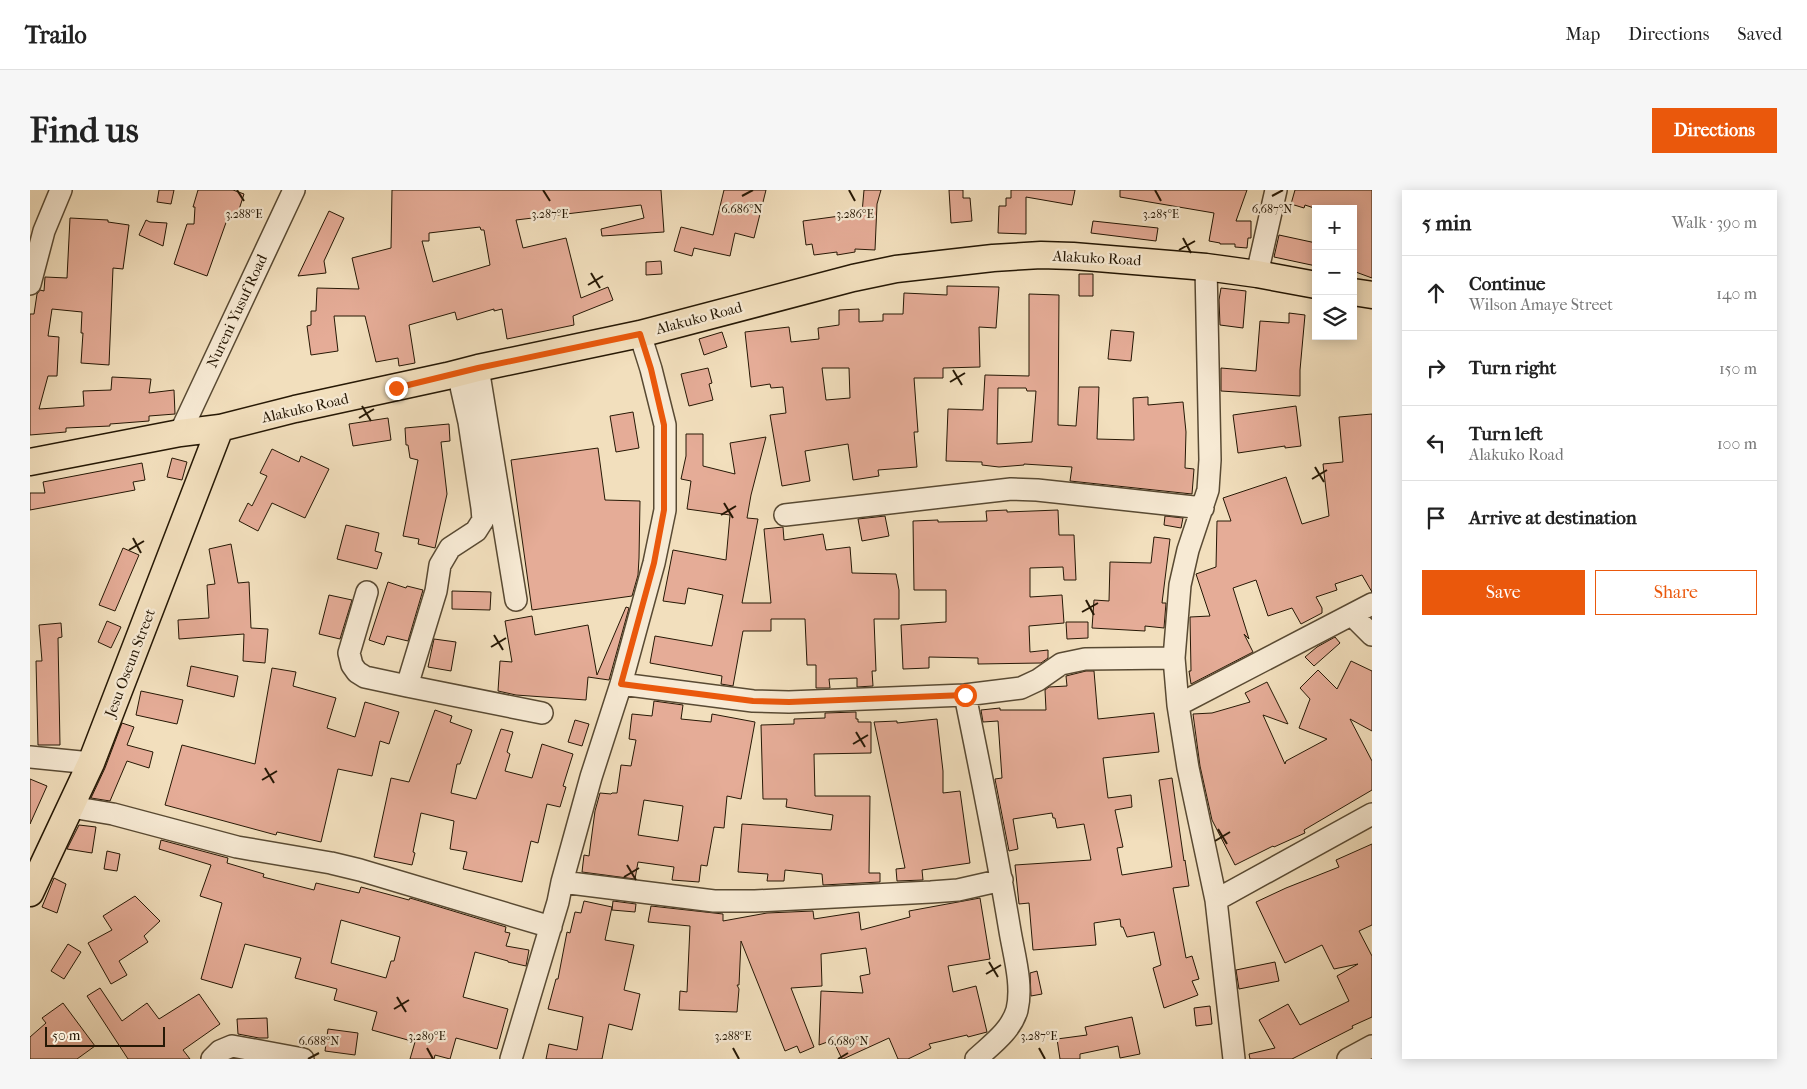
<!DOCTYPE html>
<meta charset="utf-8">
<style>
body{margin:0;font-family:"IM FELL French Canon",serif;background:#f6f6f6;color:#222}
.controls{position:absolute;right:15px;top:15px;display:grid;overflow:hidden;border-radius:0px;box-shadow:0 2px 12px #0003}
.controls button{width:45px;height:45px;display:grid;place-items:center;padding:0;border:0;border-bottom:1px solid #e0e0e0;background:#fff;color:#222;font:25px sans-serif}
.scale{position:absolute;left:15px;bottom:12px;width:120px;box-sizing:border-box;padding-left:5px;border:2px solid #261805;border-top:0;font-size:14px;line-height:18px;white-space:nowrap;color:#261805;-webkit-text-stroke:4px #f7ead4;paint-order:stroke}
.stop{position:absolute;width:15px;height:15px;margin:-11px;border:4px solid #ea580c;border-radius:50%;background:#fff}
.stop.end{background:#ea580c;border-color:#fff;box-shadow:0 1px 5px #0008}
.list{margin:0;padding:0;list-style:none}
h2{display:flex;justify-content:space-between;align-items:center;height:65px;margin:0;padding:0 20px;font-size:21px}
h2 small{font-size:16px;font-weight:400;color:#767676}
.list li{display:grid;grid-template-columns:32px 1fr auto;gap:15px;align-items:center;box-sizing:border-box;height:75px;padding:0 20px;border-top:1px solid #e0e0e0}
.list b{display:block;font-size:19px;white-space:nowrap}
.list p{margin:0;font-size:16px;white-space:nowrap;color:#767676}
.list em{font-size:16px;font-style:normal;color:#767676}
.actions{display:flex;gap:10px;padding:15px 20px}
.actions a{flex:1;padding:11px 0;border:1px solid #ea580c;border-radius:0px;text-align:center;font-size:18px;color:#ea580c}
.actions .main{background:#ea580c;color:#fff}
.icon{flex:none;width:28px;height:28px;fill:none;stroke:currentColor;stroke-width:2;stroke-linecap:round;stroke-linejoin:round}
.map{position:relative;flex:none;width:1342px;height:869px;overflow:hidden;border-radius:0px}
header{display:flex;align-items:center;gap:30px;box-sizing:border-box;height:70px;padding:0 25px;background:#fff;border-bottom:1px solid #e0e0e0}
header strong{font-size:24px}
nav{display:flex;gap:28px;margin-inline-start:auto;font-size:18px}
.intro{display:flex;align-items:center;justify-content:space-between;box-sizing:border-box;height:120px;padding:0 30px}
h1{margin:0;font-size:35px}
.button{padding:12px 22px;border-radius:0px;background:#ea580c;color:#fff;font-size:18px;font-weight:700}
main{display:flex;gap:30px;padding:0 30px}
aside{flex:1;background:#fff;border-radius:0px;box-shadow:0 2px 12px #0003}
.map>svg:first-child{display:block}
</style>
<header>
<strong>Trailo</strong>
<nav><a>Map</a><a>Directions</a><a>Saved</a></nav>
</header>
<div class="intro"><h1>Find us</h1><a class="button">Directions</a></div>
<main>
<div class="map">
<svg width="1342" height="869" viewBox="0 0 1342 869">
<rect width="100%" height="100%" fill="#f2dfbd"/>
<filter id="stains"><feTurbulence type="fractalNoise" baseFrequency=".004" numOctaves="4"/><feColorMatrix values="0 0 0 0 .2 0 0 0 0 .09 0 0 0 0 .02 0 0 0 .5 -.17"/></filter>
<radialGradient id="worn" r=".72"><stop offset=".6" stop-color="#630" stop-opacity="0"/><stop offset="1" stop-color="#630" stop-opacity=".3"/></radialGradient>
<path fill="#e5ac97" stroke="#261805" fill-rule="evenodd" d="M129,0h15l-3,14 -14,-2z
M168,0h35l11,4 -8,25 -8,-2 -21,59 -33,-12 13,-40h7l1,-17h-2z
M362,0h269l3,42 -62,4 -1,-7 43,-11 -3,-13 -125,15 7,28 43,-10 15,60 27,-11 5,13 -40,16 1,9 -67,14 -5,-30 -8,2v-2l-37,11 -2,-8 -46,13 6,38 -16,3 -1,-8 -22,4 -11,-46h-31l4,35 -27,4 -4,-29 4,-1v-14h5l1,-23 42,1 -7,-31 39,-10zM450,37l1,3h3l6,35 -57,17 -11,-41h7v-8z
M694,0h42l-12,48 -19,-5 -5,23 -36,-8 -2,8 -18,-5 7,-24 32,8z
M834,0h17l-4,14 -2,46 -20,-1v3l-18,3v-3l-23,3 -2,-11 -6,1 -3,-24 59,-8z
M919,0h14v8h7l2,23 -21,2z
M981,0h64l-3,15 -46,-8v37l-28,-1 1,-27h7v-8h5z
M1090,0h127l-11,31h15v17h-3l-1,10 -12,-1v-3h-15v-1l-11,-2 5,-28 -94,-16z
M1265,0h77v88l-19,-7v-62h-36l-12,-4 -1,3 -13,-4z
M299,21l15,7 -20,43 2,12 -28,3z
M40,28l38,2v2l21,3 -6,44 -10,-1 -4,97 -28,-2 2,-30h-2l1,-21 -30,-3 -4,27 11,1 -2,39h-9l-9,33 45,-3 -1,-15 28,-1 1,-13 39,2 -2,14 25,-3 1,24 -26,2v5l-39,3v2l-44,2v4l-36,3v-121h4l3,-20 3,-4 4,1 1,-14 22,1z
M116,30l4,2 17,1 -4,23 -24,-11z
M1063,31l65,7 -2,13 -65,-8z
M1249,45l37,8v23l-42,-9z
M631,71l1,13 -16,1v-13z
M1049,84h14v22h-14z
M917,96l52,1 -3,41 -17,-1 1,40 -37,1v10h-29l4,54h-4l3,35 -39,3 1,6 -26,4 -5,-36 -43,7 5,30 -28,5 -12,-71 16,-2 -3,-26 -12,1 -1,-4 -19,3 -6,-55 44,-5 2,15 28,-3 -1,-11 21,-3v-15l20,-1v13l24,-1v-7h20l1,-21 43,2zM792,178h27l1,30 -24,2z
M1191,98l25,3 -3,37 -23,-3 -1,-25z
M999,104l30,1 -1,130 18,1 3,-39h20l-2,52 37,1 -1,-42 15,-1v8l35,-3 3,30 -1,36 9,1 -2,25 -122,-13 2,-14 -48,-3v1l-25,2 -17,-2v-3l-36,-1 2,-52 35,1 2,-35 44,1zM968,198h28l1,3h9l-4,51 -35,2z
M1259,123l16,2 -5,55v26l-79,-5v-23l35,3 4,-50 29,2z
M1081,140l23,2 -3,29 -23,-2z
M692,142l5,15 -23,8 -5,-16z
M678,178l4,15 -3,1 4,16 -24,6 -8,-32z
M1266,216l5,40 -16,2v-2l-47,7 -5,-38z
M603,222l6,36 -23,4 -6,-36z
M1342,224v178l-10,-17 -27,9 2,6 -21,7 6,11v5l-21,11 -9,-16 -24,8 -12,-36 -23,8 16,51 -5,-5 9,18 -62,32 -2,-13h2l-1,-54 20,-1 -14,-42 20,-7 1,-46h14l-8,-23 63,-21 16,47 27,-8 -6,-52 20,-2 -4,-45z
M358,228l3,22 -38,6 -4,-22z
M419,234l1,17 -9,1 6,52 -12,54 -17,-4 1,-5 -16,-3 15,-76 -8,-2 -2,-13h-2l-1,-17z
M656,244h17v32l32,8 -5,-31 36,-6 -15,58 -4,23 11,1 -16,84h29l-7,-74 19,-2 1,13 39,-6 3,16 24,-3 2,26 44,1 3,16v29h-25l2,52h-4l1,15 -16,1v-9l-28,1 1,9h-14v-23h-9l-2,-46h-34v12h-28l-10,55 -12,-2 1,-8 -72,-13 5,-27 57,10 11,-51 -35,-7 -3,16 -22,-3 10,-51 53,10 4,-45 -43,-6 4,-28 -10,-2 5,-23z
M568,258l7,52 35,1 -1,57 -1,17 -6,21 -100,14 -21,-150z
M242,259l27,13 2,-6 28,13 -24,49 -33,-15 -14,28 -19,-10 9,-18 4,3 15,-30 -7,-3z
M142,268l15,4 -5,18 -15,-3z
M112,273l3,17 -12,2 2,8 -105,20v-17h15l-2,-11z
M977,320v2l51,-2 1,25h15l2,45h-12l-1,-13 -33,1v29l32,-2 2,28 -35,3 1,26 18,-2v8l-7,5 -63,1v-6l-49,-1v11l-26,1 -2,-44 45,-3v-32h-32l-1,-69 25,-1v2l49,-1 -1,-10z
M855,326l4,20 -27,5 -4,-22z
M1135,326l18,2 -2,10 -17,-3z
M316,335l33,8 -4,18 7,2 -5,16 -40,-10z
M1124,347l16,2 -8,64h4l-2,25 -19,-2v5l-53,-3 2,-28 15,1 1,-39 41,1z
M201,354l7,39 11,-1 2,46 17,1 -3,34 -22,-2 1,-27 -65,5 -1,-19 31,-2 -2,-33 8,-1 -6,-35z
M93,358l16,7 -24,56 -16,-6z
M358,392l18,6 1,-2 16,4 -15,51 -21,-5 -3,9 -15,-5z
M422,401l39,1 -1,18 -38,-1z
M299,405l23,5 -12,39 -21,-5z
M596,417l3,1 -20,72 -21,-3 -2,23 -70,-5 -18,-4 2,-30 12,1 -7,-41 27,-5 3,19 53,-10 9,50z
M77,431l14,6 -10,21 -13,-6z
M1036,432h22v16l-21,1z
M31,433l1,14 -4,1 2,107h-22l-2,-84h6l-3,-36z
M1305,447l5,6 -26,23 -9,-9 12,-10z
M404,449l22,3 -5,29 -23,-4z
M1321,471l21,10v60l-22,-12 22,42v29l-68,40 1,3 -31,14 -1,-1 -38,19 -23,-45 -12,-54 -7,-52 19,-1 38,-11 -5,-9 22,-11 21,42 -25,-9 22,49 1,-3 41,-22 -28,-11 11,-29 -10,-11 18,-18 19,19z
M161,476l47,10 -4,21 -47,-11z
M242,478l24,4 -3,14 43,12 -9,30 28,9 10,-35 34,10 -10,32 -9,-3 -8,35 -34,-7 -17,73 -44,-10 -1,3 -111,-30 17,-60 73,19z
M1056,481h8l4,48 56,-6 5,39 -56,6 5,40 23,-3 1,12 -17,3 8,37 -6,1 5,27 50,-8 -13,-87 13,-2 12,83 1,-1 4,26 -16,2 13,70 6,-2 7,23 -7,2 6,14 -34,13 -11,-40 8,-3 -7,-33 -27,5 -4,-10h-2l-1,-8 -26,4 2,22 -63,5 -4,-47 -10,1 -4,-39 76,-5 -7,-36 -27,4 -2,-10h-2l-1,-5 -39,6 5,30 -9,2 -14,-72 7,-1 -4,-57 -15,1 -2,-12 19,-2v2h46l-1,-20 4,-3 18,-1 -1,-10z
M111,501l42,9 -6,24 -41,-9z
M624,511l29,4 -2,14 30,3 1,-8 43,8 -14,77 -14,-3 -3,32 -10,-1 -7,39 -6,-1 -2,17 -27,-2 2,-13 -36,-5 -3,17 -53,-7 2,-17 5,1 6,-45 5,-18 11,1 1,-1h5l4,-28 10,1 5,-26 -7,-1 3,-25 20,2zM614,610l39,6 -5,35 -40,-6z
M405,520l17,6 -2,6 22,8 -12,34h-3l-6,29 25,6 25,-70 12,3 -6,20 3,2 -5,17 27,7 10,-34 31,10 -10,32 3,1 -6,20 -13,-3 -9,39 -7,-2 -9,41 -59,-13 4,-17 -17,-3 4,-28 -33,-8 -8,39 2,1 -3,12 -38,-8 17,-79 18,4z
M826,522v7h2v3h13v31l-57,1 1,42h55l-1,77h11v9l-57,3 -1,-11 -37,-4 -1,11h-17l1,-7 -30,-2 4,-48 89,6 2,-15 -47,-8 1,-8h-24l-2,-74 33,-1v-5l31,-1v-5z
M907,529l6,52v22l17,-2 10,72 -48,7 1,10 -26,1 -1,-12 9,-1 -31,-146 23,-1v2z
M545,530l14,4 -7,22 -14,-4z
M92,533l12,4 -7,18 26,7 -4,16 -22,-7 -17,40 -19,-3 14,-30z
M0,589l17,7 -17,38z
M49,635l17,2 -4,26 -25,-4z
M131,650l67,18 -1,5 37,11 -1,3 51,13 2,-7 43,10 2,-6 48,13 1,-2 96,29 -1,5 5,1 -4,13 23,4 -3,16 -18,-4v-1l-33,-9 -12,45 45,12 -11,40 -41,-11 -6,21 -15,-4 -1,4h-24l5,-17 -43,-12 5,-18 -43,-12 3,-11 -42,-11 6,-20 -56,-14 -13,44 -31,-9 21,-76 -22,-7 11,-31 -52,-16zM311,730l59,17 -6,24h-3l-5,17 -55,-15z
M1342,654v81l-13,6 13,25v61l-20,9 1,2 -61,31h-42l-1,-5 26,-6 -16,-28 29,-16 12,21 49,-24 -12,-25 21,-12 -24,5 -12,-24 -37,18 -29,-61 30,-14 53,-21 -3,-7z
M77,661l13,3 -3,17 -13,-2z
M24,688l12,6 -9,29 -15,-6z
M105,706l25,25 -16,15 4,6 -29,19 8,14 -16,9 -23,-41 24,-13 -9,-14z
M950,708l10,61 -42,7 5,26 23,-6 11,46 -19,5 -1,-2 -38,9 2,4 -23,11h-10l-9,-21 -46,21h-1l-9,-19 -14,5 2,-54 42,2 -3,-17 10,-2 -4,-26 -45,6 1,32 -31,2 23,59 -14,6 -3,-7 -12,5 -44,-110 -2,44h-2l2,4 -2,23 -58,-2 1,-19 7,1 3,-66 -42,-4 3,-16 72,8v7l44,-8 46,-2 1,8 45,-7 2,18 49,-13 -1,-6z
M554,711l28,6 -7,33 29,5 -10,45 16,4 -8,36 -23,-6 -7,35h-56l3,-15 28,6 6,-33 -35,-8 8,-30h2l9,-47 3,1 5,-21 6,1z
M583,711l23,3 -1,8 -23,-2z
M38,754l13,8 -17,27 -13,-8z
M1245,772l4,19 -40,8 -3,-19z
M1007,781l5,23 -11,2 -1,-23z
M70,798l22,33 25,-18 12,16 40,-25 21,30 -37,26 7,9h-62l-41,-63z
M33,813l32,43 -18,13h-47v-22l16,-14 -4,-5z
M1180,816l2,18 -16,2 -2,-18z
M1102,827l8,37 -20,4 -2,-12 -38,8v5h-20l-3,-20 30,-4 -2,-8z
M237,828l1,20h-9l-21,-4 -1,-15z
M298,839l30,4 -3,22 -30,-4z"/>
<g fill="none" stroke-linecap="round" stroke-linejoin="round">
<g stroke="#594a33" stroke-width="24">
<path id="minor" d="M1176,77l4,193 -2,30 -20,60 -8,35 -6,73 4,47 10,63 28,132 18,159
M1227,84l19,-84
M0,94l14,-53 17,-41
M448,178l38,232
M150,243l114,-243
M755,325l226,-26 26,1 166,18
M337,402l-18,61 3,12 5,7 8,5 42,9 135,27
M1322,425l20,20
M591,494l132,17 36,1 176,-7 56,-7 17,-8 23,-16 24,-5 89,-1
M377,496l29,-95 4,-26 10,-17 26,-17 7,-11 -1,-12 -13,-86 -11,-49
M935,505c16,78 32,157 45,236 4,24 13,54 7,79 -6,21 -26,35 -41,49
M1148,515l194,-101
M0,567l61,6
M41,617l42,7 124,33 94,16 29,7 191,57
M532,692l152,19h41l176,-9 27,-2 44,-10
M1186,710l156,-86
M182,869l8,-8 12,-5 71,13
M481,869l47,-157 4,-20 29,-105 30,-93 33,-121 11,-53v-85l-14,-56 -11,-35
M1318,869l24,-13"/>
</g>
<g stroke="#261805" stroke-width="29">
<path id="major" d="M1323,102l19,3
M0,272l150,-29 40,-5 75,-19 152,-33 31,-8 162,-34 213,-56 43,-9 97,-11 48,-3 32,1 133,11 51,7 59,11
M0,703l61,-130 129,-335"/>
</g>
<use href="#minor" stroke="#f7ead4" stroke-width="21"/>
<use href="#major" stroke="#f2dfbd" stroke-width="26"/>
</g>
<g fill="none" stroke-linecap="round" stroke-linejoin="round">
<path stroke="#ea580c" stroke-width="6" d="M366,198l82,-20 162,-34 11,35 13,56v85l-10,53 -33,121 132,17 36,1 176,-7"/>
</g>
<path fill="none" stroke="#261805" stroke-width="2" d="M207,0l7,11M513,0l7,11M819,0l6,11M1125,0l6,11M712,6l11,-6M1242,6l11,-6M1153,48l8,15M1149,60l16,-9M561,83l9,15M558,95l15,-9M923,180l9,15M920,192l15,-9M332,216l9,15M329,228l15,-9M1285,277l9,15M1282,289l15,-9M694,313l9,15M691,325l15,-9M103,348l8,15M99,360l15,-9M1056,410l8,15M1052,422l16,-9M464,445l9,15M461,457l15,-9M826,542l9,15M823,554l15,-9M235,578l9,15M232,590l15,-9M1188,639l9,15M1185,651l15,-9M597,675l9,15M594,687l15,-9M959,772l9,15M956,784l15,-9M367,807l9,15M364,819l15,-9M397,858l6,11M703,858l6,11M1009,858l6,11M278,869l11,-6M808,869l10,-6"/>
<g text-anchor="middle" stroke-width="4.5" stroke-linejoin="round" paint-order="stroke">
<g font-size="15" fill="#261805" stroke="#f7ead4">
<text transform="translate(1067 68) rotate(3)" y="5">Alakuko Road</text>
<text transform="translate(207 121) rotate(-65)" y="5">Nureni Yusuf Road</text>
<text transform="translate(669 128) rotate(-15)" y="5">Alakuko Road</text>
<text transform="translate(275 218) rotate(-13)" y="5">Alakuko Road</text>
<text transform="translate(100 473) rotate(-69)" y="5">Jesu Oseun Street</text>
</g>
</g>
<g font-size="12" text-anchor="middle" fill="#261805" stroke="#f7ead4" stroke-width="4.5" stroke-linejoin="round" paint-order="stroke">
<text x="712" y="23">6.686°N</text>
<text x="1242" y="23">6.687°N</text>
<text x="1131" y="28">3.285°E</text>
<text x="214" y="28">3.288°E</text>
<text x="520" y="28">3.287°E</text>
<text x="825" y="28">3.286°E</text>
<text x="397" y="850">3.289°E</text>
<text x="703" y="850">3.288°E</text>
<text x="1009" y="850">3.287°E</text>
<text x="289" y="855">6.688°N</text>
<text x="818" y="855">6.689°N</text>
</g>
<rect width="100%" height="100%" filter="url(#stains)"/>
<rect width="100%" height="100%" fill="url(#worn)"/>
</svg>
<div class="controls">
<button>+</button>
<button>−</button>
<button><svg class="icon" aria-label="layers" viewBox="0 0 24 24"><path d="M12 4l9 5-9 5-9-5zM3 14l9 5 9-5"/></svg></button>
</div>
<div class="scale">50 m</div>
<div class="stop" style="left:935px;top:505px"></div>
<div class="stop end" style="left:366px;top:198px"></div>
</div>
<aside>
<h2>5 min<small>Walk · 390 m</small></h2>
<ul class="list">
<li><svg class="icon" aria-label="ahead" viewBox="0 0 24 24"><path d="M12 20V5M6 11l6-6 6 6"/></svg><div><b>Continue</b><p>Wilson Amaye Street</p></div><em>140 m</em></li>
<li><svg class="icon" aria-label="right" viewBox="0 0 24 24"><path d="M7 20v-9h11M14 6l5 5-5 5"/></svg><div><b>Turn right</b></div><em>150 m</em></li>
<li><svg class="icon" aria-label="left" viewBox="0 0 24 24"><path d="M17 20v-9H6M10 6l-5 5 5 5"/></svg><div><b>Turn left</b><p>Alakuko Road</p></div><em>100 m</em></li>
<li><svg class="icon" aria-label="arrive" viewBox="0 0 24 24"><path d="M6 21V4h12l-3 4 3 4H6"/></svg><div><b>Arrive at destination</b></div></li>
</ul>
<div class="actions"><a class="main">Save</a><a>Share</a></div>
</aside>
</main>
